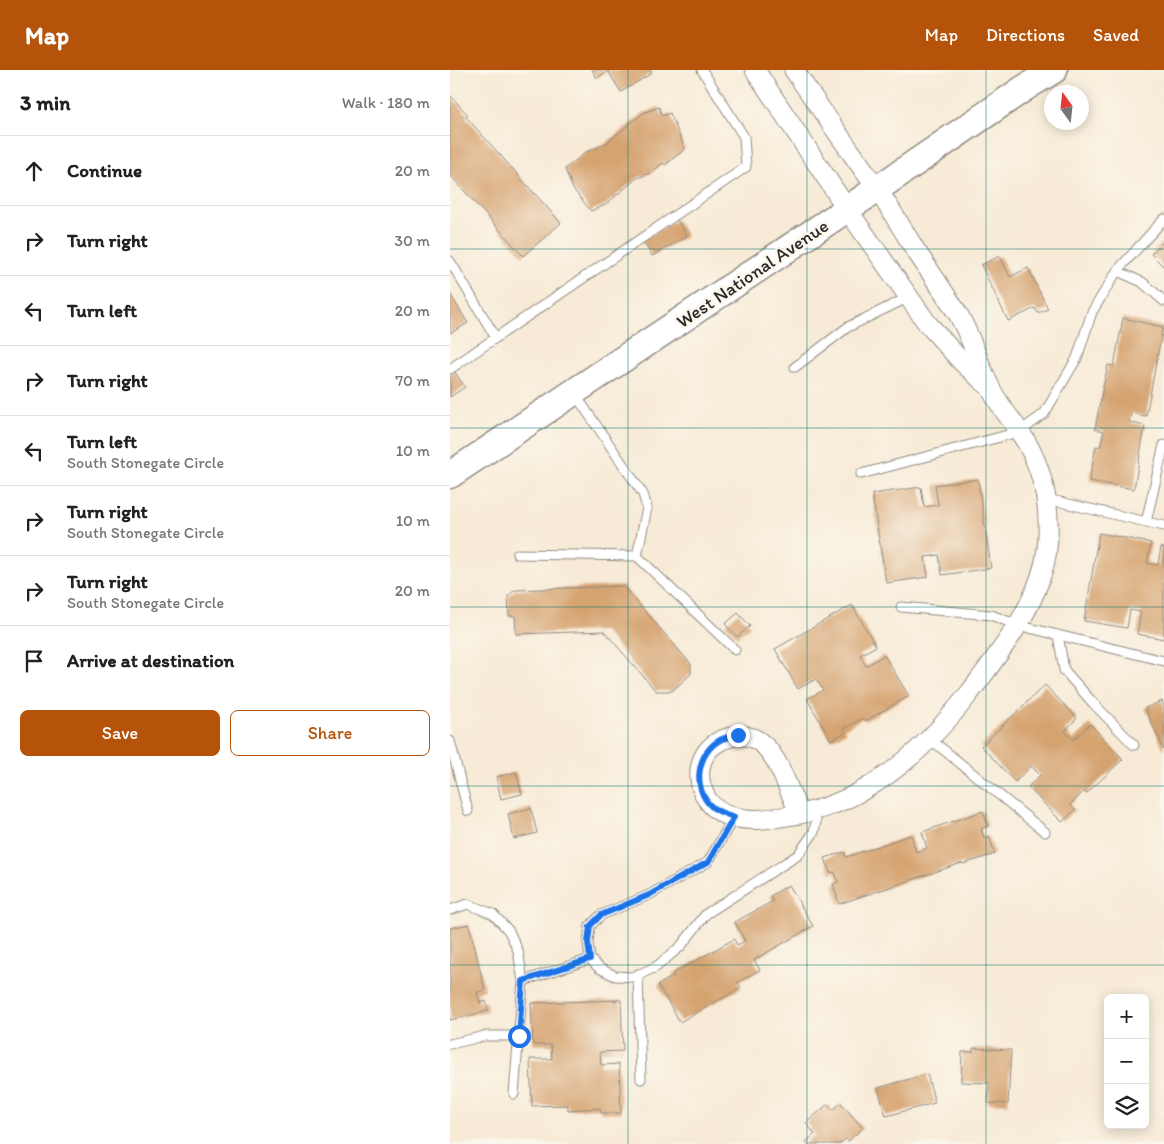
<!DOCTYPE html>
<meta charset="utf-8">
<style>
body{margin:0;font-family:Itim,sans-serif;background:#f6f6f6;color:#202124}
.controls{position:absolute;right:15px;bottom:15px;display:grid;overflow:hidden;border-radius:8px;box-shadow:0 2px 12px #0003}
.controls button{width:45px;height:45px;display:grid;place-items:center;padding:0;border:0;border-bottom:1px solid #e0e0e0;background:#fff;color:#202124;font:25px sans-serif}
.compass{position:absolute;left:594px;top:15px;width:45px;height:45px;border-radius:50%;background:#fff;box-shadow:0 2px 12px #0003;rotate:345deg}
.stop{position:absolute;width:15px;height:15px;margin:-11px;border:4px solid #1a73e8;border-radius:50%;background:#fff}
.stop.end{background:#1a73e8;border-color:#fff;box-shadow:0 1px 5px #0008}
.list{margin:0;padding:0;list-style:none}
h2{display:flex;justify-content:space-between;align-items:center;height:65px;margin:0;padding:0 20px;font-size:21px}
h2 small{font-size:16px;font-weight:400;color:#757577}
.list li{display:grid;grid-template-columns:32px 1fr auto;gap:15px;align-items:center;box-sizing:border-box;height:70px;padding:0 20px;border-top:1px solid #e0e0e0}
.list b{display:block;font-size:19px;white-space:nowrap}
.list p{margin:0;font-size:16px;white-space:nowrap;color:#757577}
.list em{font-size:16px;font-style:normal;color:#757577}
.actions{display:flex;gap:10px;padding:15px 20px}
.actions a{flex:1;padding:11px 0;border:1px solid #b45309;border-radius:8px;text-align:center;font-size:18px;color:#b45309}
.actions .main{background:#b45309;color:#fff}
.icon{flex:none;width:28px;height:28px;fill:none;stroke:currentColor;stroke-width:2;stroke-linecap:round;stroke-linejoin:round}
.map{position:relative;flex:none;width:714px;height:1074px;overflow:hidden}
header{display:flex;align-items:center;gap:30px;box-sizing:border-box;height:70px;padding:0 25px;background:#b45309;color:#fff}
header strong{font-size:24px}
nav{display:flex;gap:28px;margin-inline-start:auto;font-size:18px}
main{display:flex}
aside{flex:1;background:#fff}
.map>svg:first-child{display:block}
</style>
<header>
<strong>Map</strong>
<nav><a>Map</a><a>Directions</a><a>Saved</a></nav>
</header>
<main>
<aside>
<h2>3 min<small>Walk · 180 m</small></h2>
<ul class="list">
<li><svg class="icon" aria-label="ahead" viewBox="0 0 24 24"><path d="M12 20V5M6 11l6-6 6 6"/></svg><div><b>Continue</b></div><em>20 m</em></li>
<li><svg class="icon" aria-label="right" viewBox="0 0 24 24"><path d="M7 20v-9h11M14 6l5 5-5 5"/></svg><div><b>Turn right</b></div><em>30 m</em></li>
<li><svg class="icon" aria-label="left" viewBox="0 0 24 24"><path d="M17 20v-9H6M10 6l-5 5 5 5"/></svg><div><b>Turn left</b></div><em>20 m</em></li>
<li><svg class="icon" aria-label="right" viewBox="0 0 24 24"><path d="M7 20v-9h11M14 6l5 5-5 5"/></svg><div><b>Turn right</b></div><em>70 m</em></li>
<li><svg class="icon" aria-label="left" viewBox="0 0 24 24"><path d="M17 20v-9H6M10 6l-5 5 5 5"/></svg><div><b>Turn left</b><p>South Stonegate Circle</p></div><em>10 m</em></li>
<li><svg class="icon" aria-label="right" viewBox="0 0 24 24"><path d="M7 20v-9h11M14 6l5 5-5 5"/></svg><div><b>Turn right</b><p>South Stonegate Circle</p></div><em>10 m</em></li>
<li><svg class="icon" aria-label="right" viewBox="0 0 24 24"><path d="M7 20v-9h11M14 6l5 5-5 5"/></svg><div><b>Turn right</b><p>South Stonegate Circle</p></div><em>20 m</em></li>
<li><svg class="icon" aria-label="arrive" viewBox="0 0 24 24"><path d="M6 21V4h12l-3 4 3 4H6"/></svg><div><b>Arrive at destination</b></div></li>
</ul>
<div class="actions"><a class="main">Save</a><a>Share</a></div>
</aside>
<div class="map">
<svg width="714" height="1074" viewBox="0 0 714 1074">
<rect width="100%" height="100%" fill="#fbf7ec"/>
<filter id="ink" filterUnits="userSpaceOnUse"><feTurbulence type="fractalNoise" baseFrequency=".02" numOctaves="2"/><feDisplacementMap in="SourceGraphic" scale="10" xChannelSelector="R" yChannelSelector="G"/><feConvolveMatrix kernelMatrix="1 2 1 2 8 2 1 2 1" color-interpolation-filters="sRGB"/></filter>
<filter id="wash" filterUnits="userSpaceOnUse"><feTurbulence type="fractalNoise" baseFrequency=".0096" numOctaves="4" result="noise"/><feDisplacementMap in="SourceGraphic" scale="20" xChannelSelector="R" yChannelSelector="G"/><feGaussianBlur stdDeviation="1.12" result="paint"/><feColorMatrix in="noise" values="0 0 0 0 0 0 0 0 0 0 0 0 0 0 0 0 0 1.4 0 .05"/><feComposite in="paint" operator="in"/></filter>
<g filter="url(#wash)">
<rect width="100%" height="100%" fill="#f7ead6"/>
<g id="blocks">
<path fill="#d5a36f" d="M142,0h58l2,3 -31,19 -13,-21 -11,7z
M0,25l18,20 -2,2 95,106 -38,33 -73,-81z
M209,37l3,9 8,-3 15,36 -20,16 -2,-2 -12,10 -14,5 -32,27 -14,6 -18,-22 -8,-20 21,-17 19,-8 38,-31z
M227,150l10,16 -35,20 -10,-16z
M714,171v26l-13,-13z
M550,186l10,21 18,-9 20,41 -10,4 -3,-5 -27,13 -27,-56z
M0,224l18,29 -17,10 -1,-2z
M673,248l40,9 -17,89 -15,-3 -2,9 16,4 -11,63 -45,-8 7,-35 4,1 4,-16 -9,-2 8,-42 5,-22 6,1z
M4,301l11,16 -15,10v-23z
M528,409l13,89 -49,7 -3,-20 -14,2 3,20 -42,6 -14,-89 49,-7 3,20 14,-2 -3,-20z
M649,463l52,10 -4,20 11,2 3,-18 3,1v91l-27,-5 4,-22 -11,-2 -3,18 -43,-7z
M173,516l68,78v10l-19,17h-16l-52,-60 -88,3 -1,-18h-6l-1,-20 7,-6z
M402,535l24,41 -16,9 6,11 18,-11 25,41 -44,25 -2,-3 -19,11 2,3 -15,8 -24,-41 16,-9 -7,-11 -18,10 -23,-40z
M288,543l12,13 -13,11 -12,-13z
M595,615l32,33 -12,13 8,9 17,-16 33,35 -37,35 -2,-3 -14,14 5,5 -13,12 -34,-35 12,-12 -9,-9 -16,16 -34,-36z
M712,631l2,5v44l-19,-42z
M66,702l6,22 -21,5 -5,-22z
M81,738l6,25 -23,6 -6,-25z
M533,741l5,15 -7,3 3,9 5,-2 6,18 -32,10 -1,-1 -123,41 -6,-20 5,-2 -3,-10 -5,1 -5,-15 19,-6 2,5 65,-22 5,17 11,-4 -5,-16z
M339,815l24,41 -59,34 6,10 -22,12 3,6 -61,34 -22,-37 16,-9 -2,-2 62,-35 3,6 8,-4 -10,-19 38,-21 -3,-5z
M19,854l16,66 -8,2 3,11 6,-2 2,10 -38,9v-92z
M171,930l2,51 -23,1 1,13 18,-1 2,49h-20l-1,-5 -32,2v-5l-36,1 -2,-47h22l-1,-14h-18l-2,-42z
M523,978l38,2 -3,54 -20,-1 1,-20 -28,-1 1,-30h11z
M477,1004l8,29 -49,13 -8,-28z
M391,1033l22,25 -15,13 -2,-2 -7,5h-32l-1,-2 9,-8 -9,-11 22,-19 5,6z"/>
</g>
</g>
<g filter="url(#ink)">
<use href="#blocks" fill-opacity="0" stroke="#918a80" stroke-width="1"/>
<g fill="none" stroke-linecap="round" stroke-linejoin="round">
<g stroke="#918a80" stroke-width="11">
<path id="service" d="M0,191l46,77
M667,201l47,-52
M345,297l53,-40 61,-30
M0,299l296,-202 -2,-30 -42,-67
M125,324l68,100 4,14 -10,48 98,94
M411,404l158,-42 25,-18 33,-56 15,-46 25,-41 25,11 22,19
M597,429l117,27
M696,452l18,-77
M67,484l120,2
M451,537l90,8 26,10 147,36
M608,565l6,35 29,33 41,42
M479,668l116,94
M0,671l18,70
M284,747l-26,45 -59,33 -48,20 -11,11 -2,16 2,17 9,9 16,8 18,1 23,-10 25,-21 25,-32 92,-59 16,-23 2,-11 -3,-10
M0,840l18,-6 25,10 16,17 9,20 5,30
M188,904l3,105
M0,974l35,-8h34
M64,1024l9,-113 67,-22"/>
</g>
<g stroke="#918a80" stroke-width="21">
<path id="minor" d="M305,0l92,139 80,114 34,38 25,23
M344,0c27,40 55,79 83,119 13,19 25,39 37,59 15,22 30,44 44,66 14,24 21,52 34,77 10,19 25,35 36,54 17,32 23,68 19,104 -6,52 -46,102 -76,142 -43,56 -100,109 -171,123
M288,665c4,1 10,1 15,3 25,10 35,54 47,76 -24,4 -52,10 -76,0 -24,-11 -33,-46 -14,-66 8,-8 17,-10 28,-13z"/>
</g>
<g stroke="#918a80" stroke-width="29">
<path id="secondary" d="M0,405l427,-286 146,-100 31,-19"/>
</g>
<use href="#service" stroke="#fff" stroke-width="9"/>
<use href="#minor" stroke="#fff" stroke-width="19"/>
<use href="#secondary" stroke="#fff" stroke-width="26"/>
</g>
</g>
<g fill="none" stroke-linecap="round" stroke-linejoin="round" filter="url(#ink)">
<path stroke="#1a73e8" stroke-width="6" d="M69,966l4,-55 67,-22 -2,-17 2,-16 11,-11 48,-20 59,-33 26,-45c-8,-3 -16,-5 -22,-10 -21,-19 -15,-56 10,-68 5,-2 11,-2 16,-4"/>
</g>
<path fill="none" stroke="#0f766e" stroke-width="1" stroke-opacity="0.55" d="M178,0v1074M357,0v1074M536,0v1074M0,179h714M0,358h714M0,537h714M0,716h714M0,895h714"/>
<g text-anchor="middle" stroke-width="5" stroke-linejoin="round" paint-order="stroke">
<g font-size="19" fill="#2b2b2b" stroke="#fbf7ec">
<text transform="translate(302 203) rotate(-34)" y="7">West National Avenue</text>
</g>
</g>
</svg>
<div class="controls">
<button>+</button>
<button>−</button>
<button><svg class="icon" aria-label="layers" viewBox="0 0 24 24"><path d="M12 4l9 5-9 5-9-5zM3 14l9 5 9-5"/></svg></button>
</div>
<svg class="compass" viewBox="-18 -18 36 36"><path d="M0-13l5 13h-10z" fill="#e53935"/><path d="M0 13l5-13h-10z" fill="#757577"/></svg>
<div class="stop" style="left:69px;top:966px"></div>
<div class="stop end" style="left:288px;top:665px"></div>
</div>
</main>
